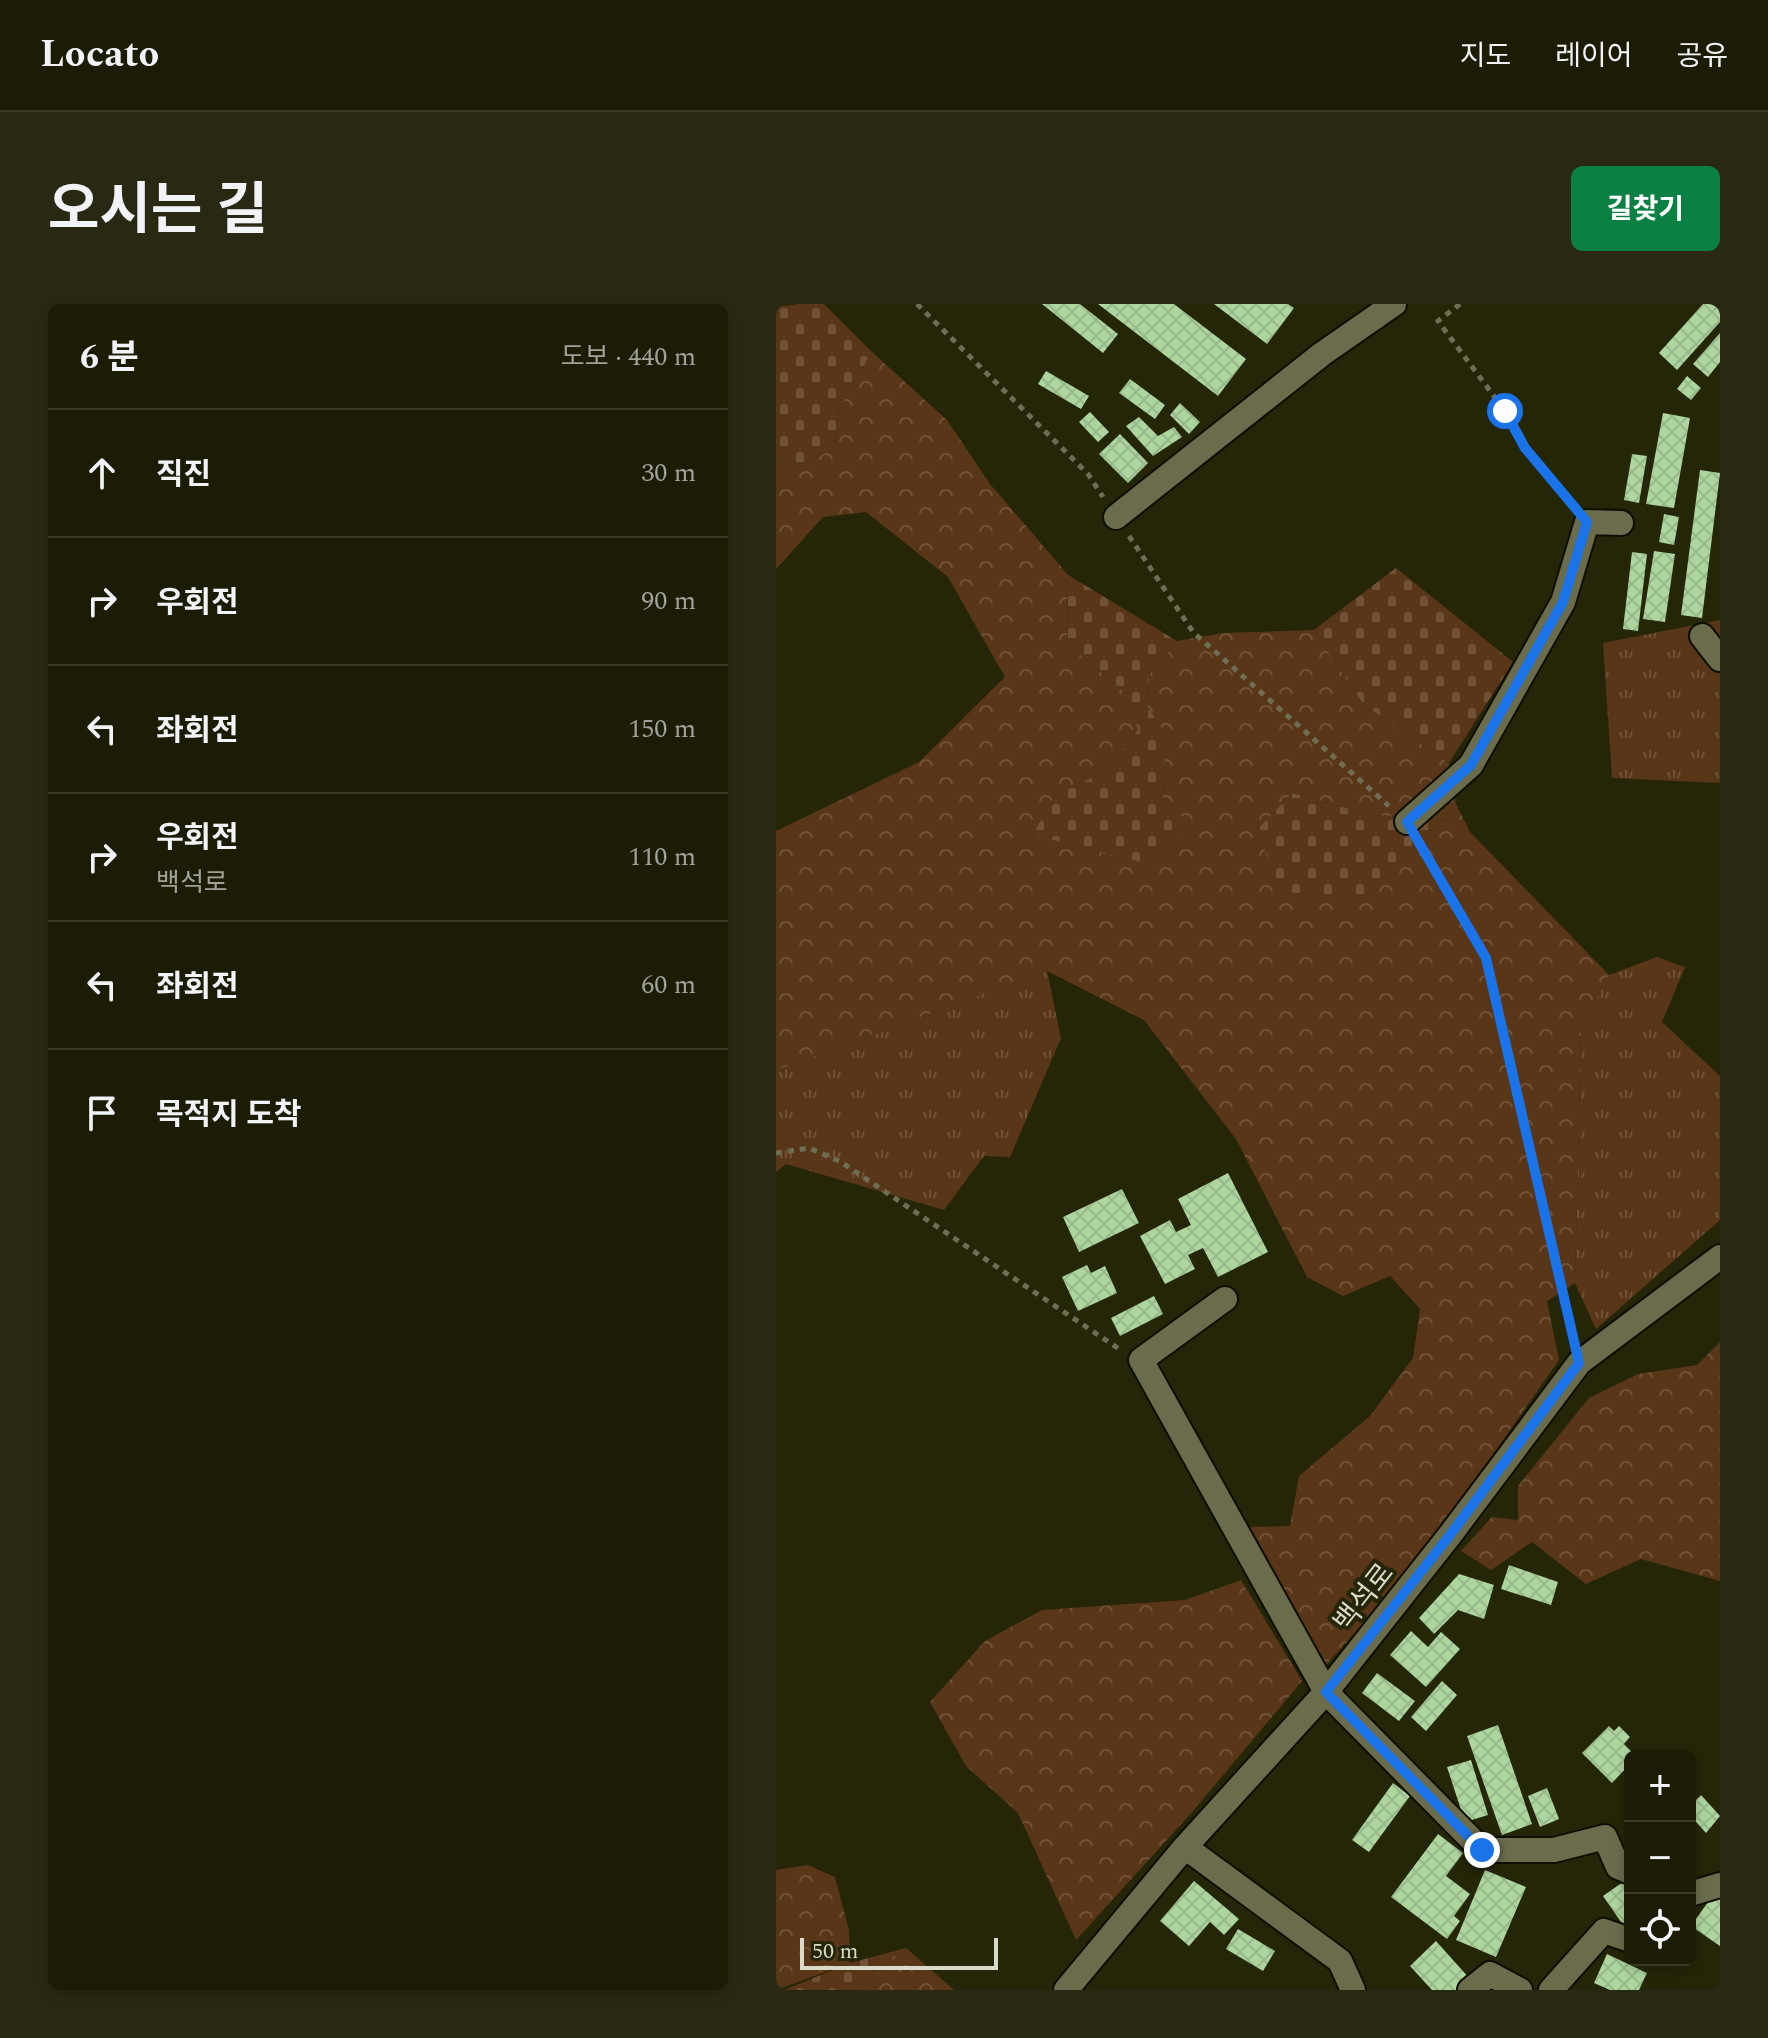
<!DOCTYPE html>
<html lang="ko">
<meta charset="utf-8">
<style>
body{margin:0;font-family:Spectral,"Noto Sans KR",serif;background:#292913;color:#f1f3f6}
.controls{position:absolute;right:24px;bottom:24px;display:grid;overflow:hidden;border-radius:12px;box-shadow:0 4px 12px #0003}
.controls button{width:72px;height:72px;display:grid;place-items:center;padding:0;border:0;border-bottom:2px solid #3a3a27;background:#1c1c05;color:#f1f3f6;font:40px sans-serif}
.scale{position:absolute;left:24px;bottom:20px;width:198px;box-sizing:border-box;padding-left:8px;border:4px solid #d9dbc9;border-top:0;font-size:22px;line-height:28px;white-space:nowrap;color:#d9dbc9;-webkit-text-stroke:6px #252607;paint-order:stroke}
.stop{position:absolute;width:24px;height:24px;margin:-18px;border:6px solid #1a73e8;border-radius:50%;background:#fff}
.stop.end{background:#1a73e8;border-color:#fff;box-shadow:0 2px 8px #0008}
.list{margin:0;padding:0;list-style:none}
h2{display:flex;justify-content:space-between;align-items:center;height:104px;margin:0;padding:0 32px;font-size:34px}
h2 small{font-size:26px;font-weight:400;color:#a0a19a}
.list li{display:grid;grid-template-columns:52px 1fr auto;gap:24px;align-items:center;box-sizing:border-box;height:128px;padding:0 32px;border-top:2px solid #3a3a27}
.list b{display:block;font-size:30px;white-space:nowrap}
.list p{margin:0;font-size:26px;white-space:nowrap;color:#a0a19a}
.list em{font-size:26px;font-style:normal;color:#a0a19a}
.icon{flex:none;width:44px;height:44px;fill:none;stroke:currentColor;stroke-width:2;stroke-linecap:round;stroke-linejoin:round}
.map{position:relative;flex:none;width:944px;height:1686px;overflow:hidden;border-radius:12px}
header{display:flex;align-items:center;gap:48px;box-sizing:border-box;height:112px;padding:0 40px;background:#1c1c05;border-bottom:2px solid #3a3a27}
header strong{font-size:38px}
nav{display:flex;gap:44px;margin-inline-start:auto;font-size:28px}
.intro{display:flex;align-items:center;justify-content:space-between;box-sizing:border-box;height:192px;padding:0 48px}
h1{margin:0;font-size:56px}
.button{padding:20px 36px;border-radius:12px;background:#0b8043;color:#fff;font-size:28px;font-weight:700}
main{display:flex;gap:48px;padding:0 48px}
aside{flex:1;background:#1c1c05;border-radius:12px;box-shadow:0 4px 12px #0003}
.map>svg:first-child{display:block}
</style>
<header>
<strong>Locato</strong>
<nav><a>지도</a><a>레이어</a><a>공유</a></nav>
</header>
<div class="intro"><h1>오시는 길</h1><a class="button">길찾기</a></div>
<main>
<aside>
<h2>6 분<small>도보 · 440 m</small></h2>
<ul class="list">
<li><svg class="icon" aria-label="ahead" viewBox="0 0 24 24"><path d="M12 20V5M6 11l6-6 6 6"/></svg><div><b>직진</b></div><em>30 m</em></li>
<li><svg class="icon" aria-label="right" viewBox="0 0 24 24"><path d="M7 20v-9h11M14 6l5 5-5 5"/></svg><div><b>우회전</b></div><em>90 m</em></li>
<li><svg class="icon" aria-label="left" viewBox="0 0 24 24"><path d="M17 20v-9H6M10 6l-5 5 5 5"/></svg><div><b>좌회전</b></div><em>150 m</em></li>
<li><svg class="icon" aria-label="right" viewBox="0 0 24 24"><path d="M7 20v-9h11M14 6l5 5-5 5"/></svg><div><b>우회전</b><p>백석로</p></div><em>110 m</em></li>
<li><svg class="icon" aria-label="left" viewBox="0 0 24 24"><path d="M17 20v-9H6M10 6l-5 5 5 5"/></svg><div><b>좌회전</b></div><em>60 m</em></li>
<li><svg class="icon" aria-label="arrive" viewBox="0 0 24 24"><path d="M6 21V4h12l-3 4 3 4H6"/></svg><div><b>목적지 도착</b></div></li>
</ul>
</aside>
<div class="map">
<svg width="944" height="1686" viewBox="0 0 944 1686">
<defs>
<pattern id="grass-tufts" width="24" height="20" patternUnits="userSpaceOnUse" patternTransform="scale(2)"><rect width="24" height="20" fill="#5a3618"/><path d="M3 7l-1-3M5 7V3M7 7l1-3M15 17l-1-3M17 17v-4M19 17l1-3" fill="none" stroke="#715238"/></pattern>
<pattern id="forest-crowns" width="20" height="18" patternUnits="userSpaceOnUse" patternTransform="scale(2)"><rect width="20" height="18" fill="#5a3618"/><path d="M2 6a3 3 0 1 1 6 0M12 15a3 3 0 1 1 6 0" fill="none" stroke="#715238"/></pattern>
<pattern id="cemetery-stones" width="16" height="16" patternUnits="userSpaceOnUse" patternTransform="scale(2)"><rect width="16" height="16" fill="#5a3618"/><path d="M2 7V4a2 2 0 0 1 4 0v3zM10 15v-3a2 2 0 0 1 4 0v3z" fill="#715238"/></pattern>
<pattern id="building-cross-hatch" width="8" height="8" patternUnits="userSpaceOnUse" patternTransform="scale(2)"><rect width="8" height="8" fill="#add69f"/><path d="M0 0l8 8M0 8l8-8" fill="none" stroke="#97b88b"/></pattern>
</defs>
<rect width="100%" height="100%" fill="#252607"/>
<path fill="url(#grass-tufts)" d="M944,316v163l-108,-5 -9,-135z
M881,653l28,10 -23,55 58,54v144l-124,109 -21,-46 6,-255 28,-53z
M271,667l14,67 -51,119 -26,-1 -40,54 -158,-46 -10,8v-102z"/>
<path fill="url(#forest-crowns)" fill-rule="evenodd" d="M96,48l75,68 43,64 78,91 -1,69 59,49 13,37 -34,42 -51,23 109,2 3,-62 -18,-28 1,-32 28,-34 46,-8 91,-3 49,74 86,59 7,41 14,28 139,143 -28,54 -6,254 -28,18 12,59 -144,206 -89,99 -77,-138 41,-1 9,-50 71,-60 43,-58 7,-49 -30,-33 -47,20 -36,-19 -71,-138 -92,-119 -97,-49 -271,99v-239l143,-69 86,-85 -57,-100 -82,-65 -43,5 -47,52v-109l22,4 35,-14 7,-43zM516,489l79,22 82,5 -174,71z
M944,1038v239l-79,-22 -55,25 -54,-42 -41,28 -30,-19 31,-34 26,3v-34l71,-88 49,-24 59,-9z
M465,1276l61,101 -109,130 -117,129 -58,-127 -52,-47 -36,-64 55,-61 57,-31 143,-10z
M32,1561l27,12 14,53 1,33 -74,27v-120z
M130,1644l48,42h-94z"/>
<path fill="url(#cemetery-stones)" d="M23,0h25l48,48 -32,55 -7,43 -35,14 -22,-4v-153z
M620,264l117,94 -64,101 -86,-59 -49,-74z
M292,271l109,66 -28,34 -1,32 18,28 -3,62 30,30 -44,37 -116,-29 21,-40 51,-23 33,-42 -12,-37 -59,-49z
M516,489l79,22 82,5 -93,76 -81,-4 -21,-63z
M130,1644l-46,42h-76l66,-27z"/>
<path fill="url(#building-cross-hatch)" d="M266,0h38l38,30 -15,19z
M322,0h76l72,55 -28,37z
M438,0h74l6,4 -27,36z
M927,0h17v18l-43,48 -18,-17z
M944,29v29l-12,15 -15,-13z
M270,67l43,25 -8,13 -43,-25z
M911,72l14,12 -10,12 -14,-11z
M354,75l35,26 -10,14 -36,-26z
M404,99l20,19 -11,12 -19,-19z
M314,108l19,20 -11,10 -19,-20z
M887,109l27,5 -16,90 -28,-4z
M363,113l19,19 16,-9 8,10 -29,19 -27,-30z
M344,130l28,29 -20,20 -29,-29z
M856,150l15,2 -8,47 -15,-3z
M924,166l20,3 -18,145 -21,-3z
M888,210l15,3 -5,28 -15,-3z
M878,247l21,3 -10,68 -22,-3z
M856,248l15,2 -9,77 -15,-2z
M452,869l40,79 -50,25 -15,-29 -15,7 7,14 -30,15 -25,-48 30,-16 6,12 15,-7 -13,-26z
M346,885l17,34 -60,29 -16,-35z
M311,961l4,8 14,-7 12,27 -39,18 -16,-34z
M378,992l9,18 -43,22 -9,-18z
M733,1261l49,17 -7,23 -50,-16z
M683,1270l35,11 -10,34 -26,-9 -24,24 -15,-16z
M635,1327l17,16 13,-15 19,17 -34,38 -36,-32z
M601,1369l38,28 -16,20 -37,-28z
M666,1377l15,14 -31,36 -15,-14z
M722,1421l34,99 -30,11 -35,-99z
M833,1422l5,5 5,-5 11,11 -6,7 12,12h-6v8l-18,19 -30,-30z
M695,1456l17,55 -23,7 -18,-55z
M617,1479l17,13 -41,56 -17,-12z
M771,1484l12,31 -19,8 -12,-31z
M925,1491l19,21 -14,17 -16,-18v-9z
M662,1530l25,19 -17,23 24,18 -16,22 6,5 -13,18 -56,-42z
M709,1566l41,17 -30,70 -40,-17z
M418,1577l45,38 -15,16 -14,-13 -21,24 -29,-25z
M847,1578l7,9 -2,41 -25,-36z
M937,1591l7,5v46l-29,-20z
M462,1625l37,22 -12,20 -37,-22z
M660,1637l34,38 -12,11h-26l-22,-24z
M831,1650l40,19 -8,17h-29l-16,-7z"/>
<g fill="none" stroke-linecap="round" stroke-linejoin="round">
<g stroke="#0e0e00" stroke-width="28">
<path id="minor" d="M340,213l206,-163 72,-50
M926,332l18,23
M631,518l64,-57 92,-163 24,-80 34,1
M449,995l-84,61 185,332 156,158h72l51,-13 13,30 12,5
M409,1543l155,114 13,29
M914,1590l30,-9
M290,1686l119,-143 141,-155 124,-157 129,-172 141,-106
M694,1686l20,-16 30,16
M775,1686l53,-59 26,9"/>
</g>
<path stroke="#6d6e54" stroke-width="5" stroke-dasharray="6 6" stroke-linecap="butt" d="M141,0l171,170 15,23
M684,0l-22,17 67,90 20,37 48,58
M353,232l64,96 196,174
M642,537l68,117 87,381
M0,849l33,-5 32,14 281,189"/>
<use href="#minor" stroke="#6a6c4c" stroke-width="24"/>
</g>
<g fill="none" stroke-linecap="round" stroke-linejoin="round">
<path stroke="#1a73e8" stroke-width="10" d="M706,1546l-156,-158 124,-157 129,-172 -93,-405 -79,-136 64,-57 92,-163 24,-80 -62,-74 -20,-37"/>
</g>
<g text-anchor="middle" stroke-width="8" stroke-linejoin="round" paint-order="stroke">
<g font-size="28" fill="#d9dbc9" stroke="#252607">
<text transform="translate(587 1293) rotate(-52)" y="10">백석로</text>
</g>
</g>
</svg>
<div class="controls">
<button>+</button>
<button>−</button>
<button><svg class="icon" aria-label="locate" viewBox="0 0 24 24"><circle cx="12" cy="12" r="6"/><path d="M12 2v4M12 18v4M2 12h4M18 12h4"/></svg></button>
</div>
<div class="scale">50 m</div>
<div class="stop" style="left:729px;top:107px"></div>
<div class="stop end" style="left:706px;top:1546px"></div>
</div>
</main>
